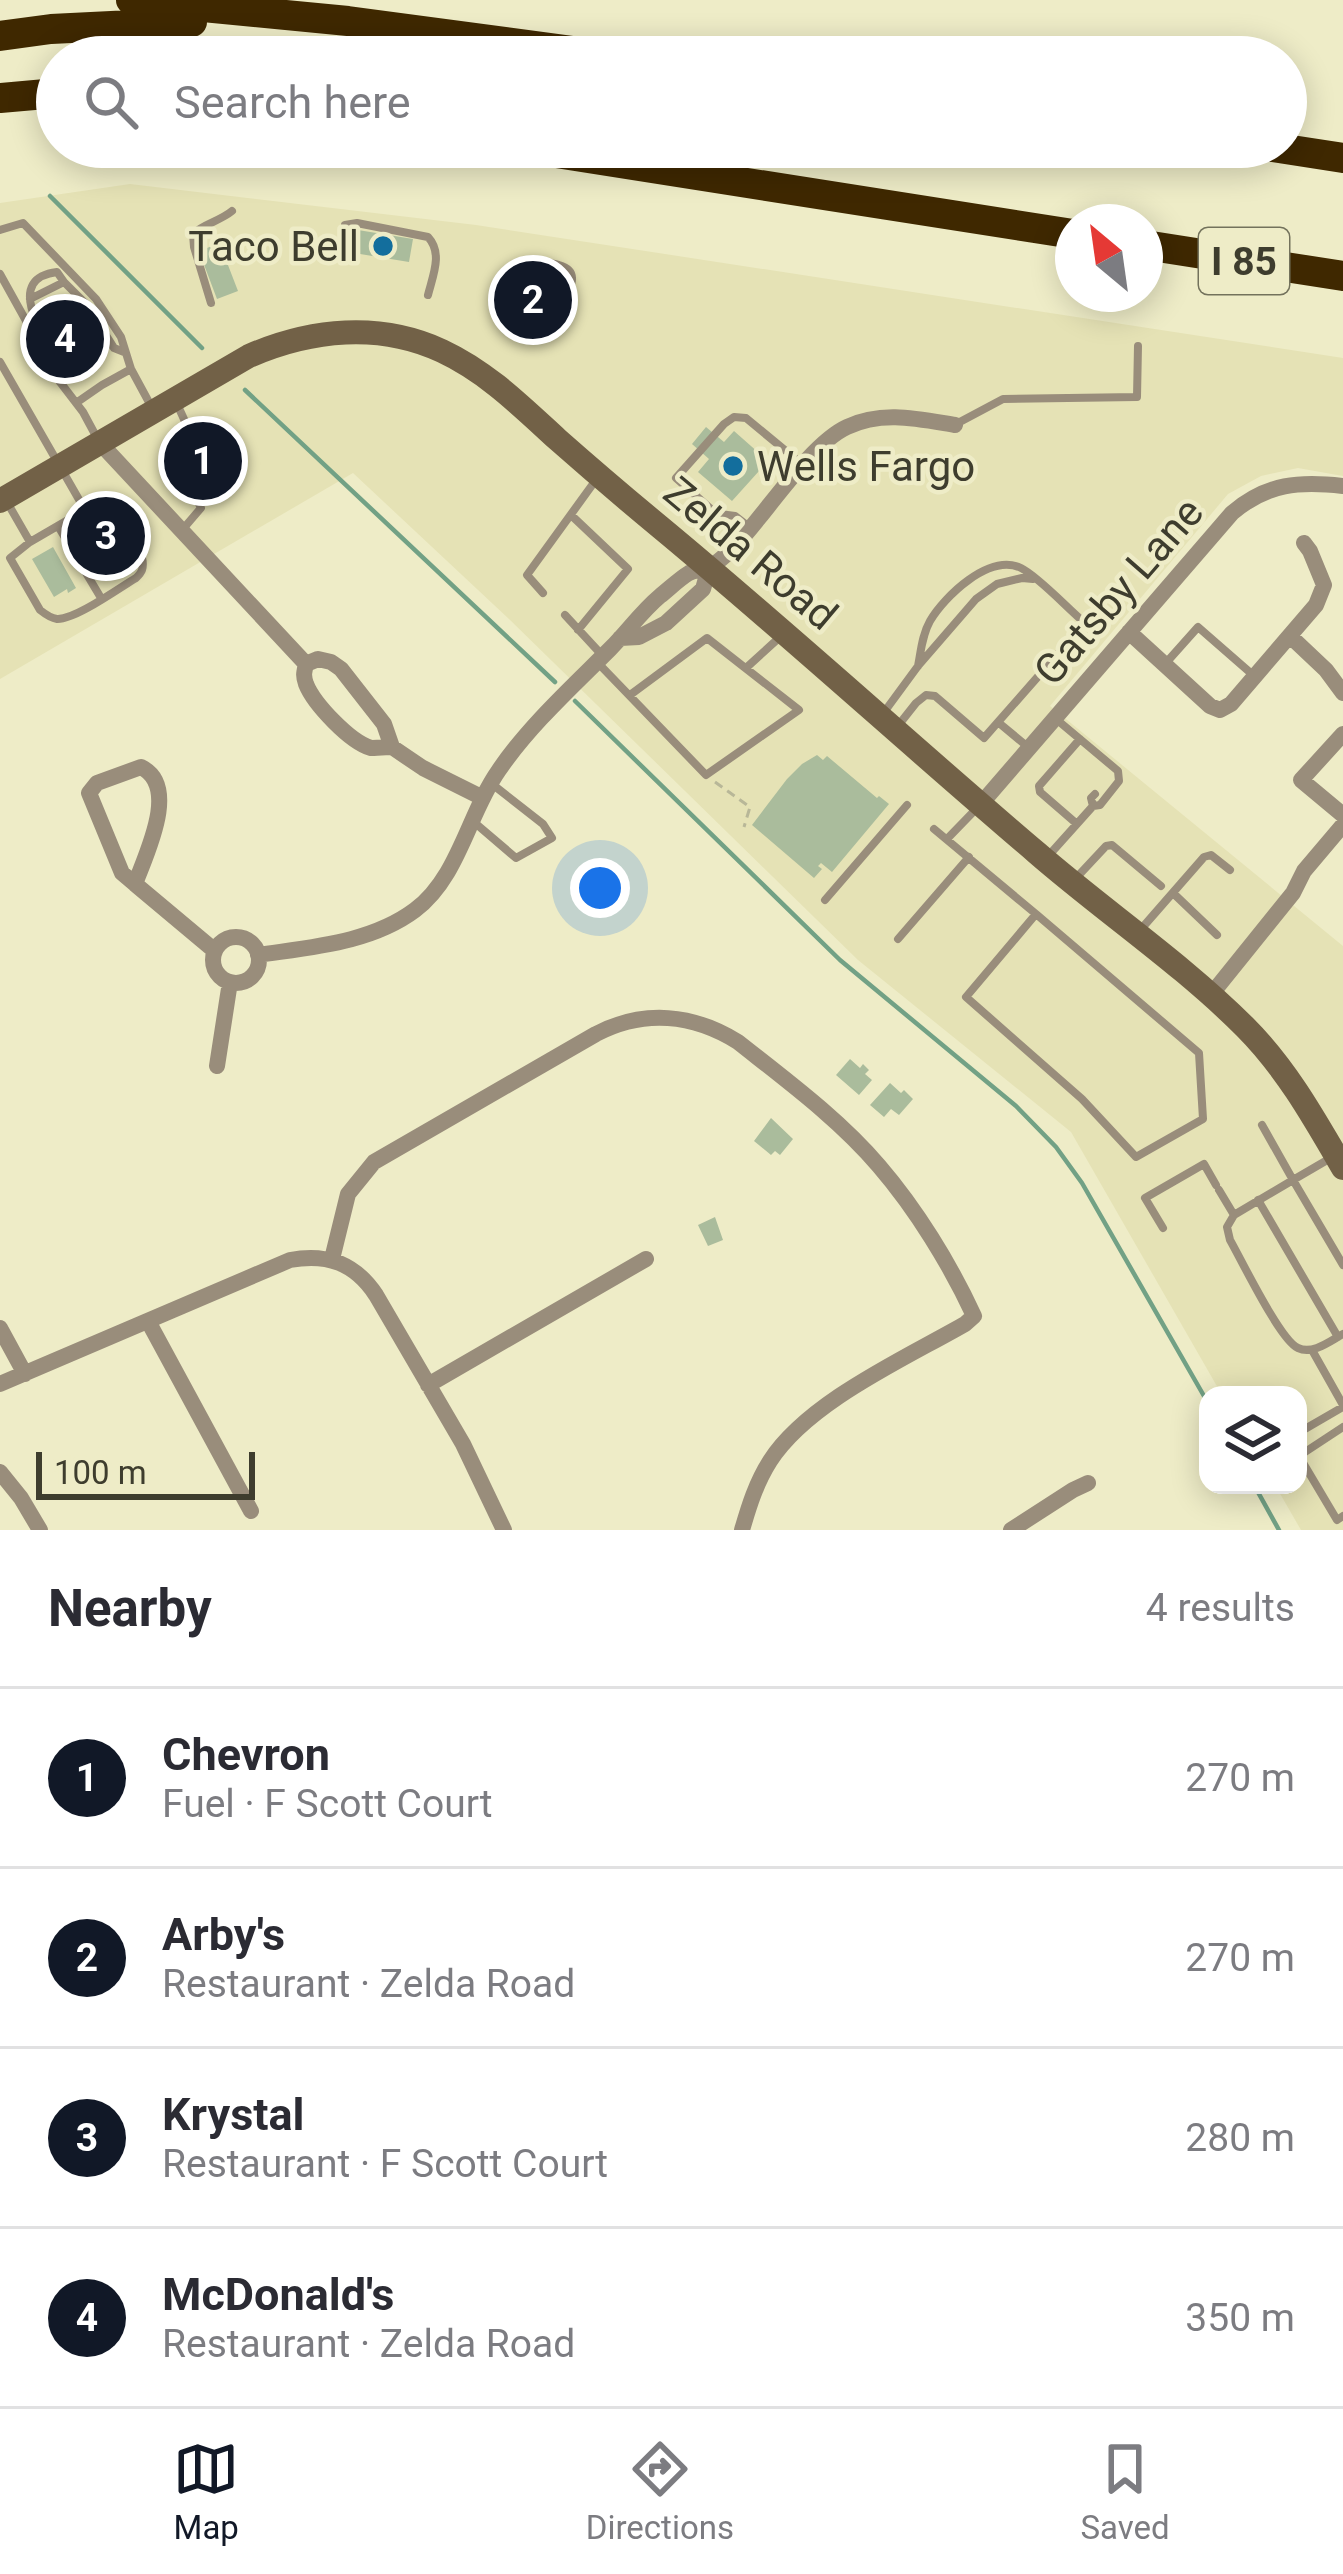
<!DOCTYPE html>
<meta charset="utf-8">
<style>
body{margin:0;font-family:Roboto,sans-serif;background:#f2f2f3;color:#2b2b33}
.controls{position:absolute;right:36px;bottom:36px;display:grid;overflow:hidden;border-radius:24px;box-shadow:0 6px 30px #0003}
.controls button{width:108px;height:108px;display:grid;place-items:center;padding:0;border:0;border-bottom:3px solid #e1e1e2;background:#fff;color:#2b2b33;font:60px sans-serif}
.compass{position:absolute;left:1055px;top:204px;width:108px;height:108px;border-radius:50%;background:#fff;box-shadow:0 6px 30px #0003;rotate:331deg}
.scale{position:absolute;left:36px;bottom:30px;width:219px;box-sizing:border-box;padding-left:12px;border:6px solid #3e3d2e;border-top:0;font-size:33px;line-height:42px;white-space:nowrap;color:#3e3d2e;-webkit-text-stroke:9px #eeecc7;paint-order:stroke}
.you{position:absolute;left:600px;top:888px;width:42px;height:42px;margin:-30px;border:9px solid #fff;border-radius:50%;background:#1a73e8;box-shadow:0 0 0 18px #1a73e833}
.badge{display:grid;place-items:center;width:78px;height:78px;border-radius:50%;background:#111827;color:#fff;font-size:39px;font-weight:700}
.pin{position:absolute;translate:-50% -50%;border:6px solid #fff;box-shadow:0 3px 12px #0006}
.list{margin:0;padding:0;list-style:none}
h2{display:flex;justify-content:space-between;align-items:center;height:156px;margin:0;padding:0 48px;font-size:51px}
h2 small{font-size:39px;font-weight:400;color:#7c7c81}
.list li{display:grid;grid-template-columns:78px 1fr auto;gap:36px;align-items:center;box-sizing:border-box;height:180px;padding:0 48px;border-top:3px solid #e1e1e2}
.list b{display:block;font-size:45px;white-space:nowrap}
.list p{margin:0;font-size:39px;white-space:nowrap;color:#7c7c81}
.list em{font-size:39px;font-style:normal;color:#7c7c81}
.icon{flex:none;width:66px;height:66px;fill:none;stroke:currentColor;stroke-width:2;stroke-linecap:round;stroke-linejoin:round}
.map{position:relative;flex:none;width:1343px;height:1530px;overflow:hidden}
.search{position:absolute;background:#fff;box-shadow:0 6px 30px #0003;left:36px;right:36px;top:36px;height:132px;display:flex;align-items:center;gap:30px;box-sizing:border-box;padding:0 42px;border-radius:66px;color:#7c7c81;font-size:45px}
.sheet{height:876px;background:#fff}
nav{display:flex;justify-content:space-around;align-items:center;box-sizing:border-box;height:168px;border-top:3px solid #e1e1e2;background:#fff;font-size:33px;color:#7c7c81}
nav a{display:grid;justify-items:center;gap:6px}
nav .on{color:#111827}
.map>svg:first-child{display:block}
</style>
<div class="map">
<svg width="1343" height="1530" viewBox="0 0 1343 1530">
<rect width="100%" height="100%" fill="#eeecc7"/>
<path fill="#e5e2b5" d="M130,184l346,41 867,133v118l-45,-8 -37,8 -33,18 -178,212 293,240v584h-42l-26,-45h23v-90h-76l-151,-263 -213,-172 -349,-341 -156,-146 -353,206v-476z"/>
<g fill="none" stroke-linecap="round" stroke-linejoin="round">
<path stroke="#72a185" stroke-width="4.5" d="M50,196l152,152
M245,390l310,292
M575,701l265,259 176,146 40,41 26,36 126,220
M1254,1485l25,45"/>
</g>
<path fill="#aabc9c" d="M358,230l55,9 -4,23 -55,-9z
M217,244l2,4 2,-1 17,44 -21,8 -17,-45 3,-1 -1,-3z
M540,274l17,14 -30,37 -4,-3 -3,3 -8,-6 3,-3 -5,-4z
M50,301l3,4 7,-4 31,53 -22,13 -7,-12 -4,1 -19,-32 4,-2 -5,-8 7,-4 -3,-4z
M706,427l18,15 10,-11 34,30 -36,40 -34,-29 11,-13 -17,-15z
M104,510l24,41 -19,13 -25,-43z
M53,547l23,41 -8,5 -1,-4 -13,8 -22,-38z
M817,755l6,5 4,-4 50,42 2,-2 10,8 -57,68 -11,-9 -3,3 4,3 -8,9 -62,-53 35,-46 15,-15z
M850,1059l10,9 3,-4 6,6 -4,4 7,6 -13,15 -23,-20z
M890,1083l11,10 3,-3 9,9 -14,16 -8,-6 -7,8 -14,-12z
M771,1118l22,21 -13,16 -5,-4 -4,4 -17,-14z
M715,1217l8,23 -15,6 -10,-21z"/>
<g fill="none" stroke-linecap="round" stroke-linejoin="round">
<path stroke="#b8b798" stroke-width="3" stroke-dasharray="9 6" stroke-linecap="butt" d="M715,782l35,25 -6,20"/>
<path stroke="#998d7b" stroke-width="8" d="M345,225l12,-2 71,14c15,16 5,38 0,58
M0,230l23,-7 73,76 25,38 10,32 20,37
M0,274l60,108 23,30 14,26
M30,299l34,-17 22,22 28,44 10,4
M211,303l-17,-56 -1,-13c10,-10 27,-13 39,-23
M500,312c21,-11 31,-57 59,-47 7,2 13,5 13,13 1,8 -10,19 -15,26l2,8
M0,362l85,148 -55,32 -23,-40
M60,382l5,-11c-17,-28 -65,-92 -8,-99l7,10
M76,403l26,-18 29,-16
M177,404l12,26
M956,424l47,-25 134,-2 1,-51
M185,441l4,-11 41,5
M175,473l-2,4 20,15 8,16 -18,21
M193,492l4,-13
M571,515l57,54 -50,61
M58,526l43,72
M749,527l-14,-11 -15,-2 -8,-4 -36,-32 48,-54 10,-7 12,1 57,47
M30,542l-20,16 30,52c5,4 10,8 17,9 18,1 62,-31 79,-41 2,-2 5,-5 6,-8 6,-18 -24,-61 -39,-69l-18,9
M543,593l-16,-18 71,-98
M565,615l36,39
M598,663l108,112 93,-65 -92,-72 -77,57
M1165,664l33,-37 55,48
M746,668l34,-31
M882,715l36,-49 58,-67 21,-15 25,-6 11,1
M999,723l29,24
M897,727l19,-24 10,-8 9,1 49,42 101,-115c-17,-14 -46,-46 -64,-55 -32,-15 -77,29 -91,53 -8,14 -9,30 -12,45
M1093,806l-2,-8 4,-4
M475,823l41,35 36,-20 -9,-14 -51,-40
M1077,824l-37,-32 -1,-6 41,-47
M934,829l102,85 -70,83 116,102 54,58 67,-38 -4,-66 -163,-139
M947,839l32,-33
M1050,854l43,-48 7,-1 19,-24 -1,-10 -62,-52
M1077,877l29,-31 6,-1 49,41
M1173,893l44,42
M825,900l82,-95
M1142,928l62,-71 7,-2 19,15
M898,939l71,-82
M1262,1125l31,55 36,-21
M1219,1190l15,25
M1258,1200l80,137
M1163,1228l-18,-30 59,-34 12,21
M1343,1265l-50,-85 -59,35 -7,12 3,13c12,21 50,100 68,108 15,7 32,-7 45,-14
M1312,1350l31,55
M1343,1427l-44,29 38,64 6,-4
M1298,1433l45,-26"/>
<path stroke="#998d7b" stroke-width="16" d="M100,443l206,221 12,-5 13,3 10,7 43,55 8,23 31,21 60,30
M1129,632l81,74 10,4 11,-6 85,-99 8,-20 -14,-34 -6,-8
M1290,636l36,34 17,23
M620,638l19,-1 27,-14 37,-34 6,-21
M306,664c-2,9 -3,11 0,20 8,20 44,58 65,64 2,0 19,-1 21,-1
M1343,734l-42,46 42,35
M141,767c39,19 5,87 -6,117l-13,-11 -33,-80 8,-10z
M980,805l252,-292c35,-30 68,-32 111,-27
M135,884l80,67
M213 960a23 23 0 1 1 46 0a23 23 0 1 1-46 0Z
M258,955c53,-8 113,-12 157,-45 44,-33 53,-96 84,-140 30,-44 73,-83 111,-121 18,-18 31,-37 50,-53 9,-7 19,-17 29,-23 8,-4 9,-1 17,-4 10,-4 21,-15 29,-23 30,-31 75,-102 112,-119 35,-17 72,-8 108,-2
M1210,996l83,-103 11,-22 39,-46
M217,1066l13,-84
M332,1259l16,-65 26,-32 222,-128c48,-25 97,-20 142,8 48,38 101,77 141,124 37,43 71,98 95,150l-9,8c-61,35 -157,78 -195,137 -14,22 -21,45 -28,69
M148,1321l103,190
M0,1328l25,46
M0,1384l290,-124c37,-7 65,3 86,35l87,149 41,86
M428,1385l218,-126
M0,1472l21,26 19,32
M1011,1530l62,-40 15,-7"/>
<path stroke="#726147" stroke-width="24" d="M0,501l249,-145c62,-27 131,-34 193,-5 45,21 79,55 115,88 34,30 68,59 103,88 128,106 250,218 377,326 68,59 144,110 208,174 41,41 69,91 98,141"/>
<path stroke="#3f2800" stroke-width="30" d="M131,0l217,21 270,36
M0,36l51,-7 141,-7
M0,98l57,-5
M518,147l555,87
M1272,147l71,11
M1145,245l198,31"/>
</g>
<g fill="#136e9d" stroke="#eeecc7" stroke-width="4.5">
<circle cx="383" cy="246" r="12"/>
<circle cx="733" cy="466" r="12"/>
</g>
<g text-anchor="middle" stroke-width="9" stroke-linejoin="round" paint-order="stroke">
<rect fill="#eeecc7" stroke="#73725c" stroke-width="3" x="1199" y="228" width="90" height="66" rx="9"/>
<g font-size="39" font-weight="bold" fill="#3e3d2e">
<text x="1244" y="275">I 85</text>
</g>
<g font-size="42" fill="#3e3d2e" stroke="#eeecc7" text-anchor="end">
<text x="359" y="261">Taco Bell</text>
<text x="757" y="481" text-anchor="start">Wells Fargo</text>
</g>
<g font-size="42" fill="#3e3d2e" stroke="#eeecc7">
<text transform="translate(751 553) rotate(40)" y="15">Zelda Road</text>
<text transform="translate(1118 591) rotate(-49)" y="15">Gatsby Lane</text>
</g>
</g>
</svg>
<div class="controls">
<button><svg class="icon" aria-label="layers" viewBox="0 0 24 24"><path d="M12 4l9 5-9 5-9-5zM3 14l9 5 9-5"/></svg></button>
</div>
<svg class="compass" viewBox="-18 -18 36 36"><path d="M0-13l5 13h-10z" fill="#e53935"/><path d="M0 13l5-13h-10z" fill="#7c7c81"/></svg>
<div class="scale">100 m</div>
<div class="you"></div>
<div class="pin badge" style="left:203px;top:461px">1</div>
<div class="pin badge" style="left:533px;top:300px">2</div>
<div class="pin badge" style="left:106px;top:536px">3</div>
<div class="pin badge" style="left:65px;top:339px">4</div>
<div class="search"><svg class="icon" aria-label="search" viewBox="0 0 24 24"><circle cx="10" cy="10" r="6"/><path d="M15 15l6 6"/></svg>Search here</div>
</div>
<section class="sheet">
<h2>Nearby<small>4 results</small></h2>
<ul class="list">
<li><span class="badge">1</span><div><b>Chevron</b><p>Fuel · F Scott Court</p></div><em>270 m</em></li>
<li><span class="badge">2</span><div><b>Arby's</b><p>Restaurant · Zelda Road</p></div><em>270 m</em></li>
<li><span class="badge">3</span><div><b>Krystal</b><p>Restaurant · F Scott Court</p></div><em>280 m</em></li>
<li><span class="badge">4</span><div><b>McDonald's</b><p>Restaurant · Zelda Road</p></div><em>350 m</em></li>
</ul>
</section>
<nav>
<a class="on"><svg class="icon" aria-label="map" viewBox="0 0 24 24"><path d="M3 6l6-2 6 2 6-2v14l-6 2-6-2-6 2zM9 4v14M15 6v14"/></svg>Map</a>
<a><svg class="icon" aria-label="directions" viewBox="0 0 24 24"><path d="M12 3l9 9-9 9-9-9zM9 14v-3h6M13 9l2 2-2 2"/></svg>Directions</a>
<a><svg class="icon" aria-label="saved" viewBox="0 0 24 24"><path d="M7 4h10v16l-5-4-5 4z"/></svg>Saved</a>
</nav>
